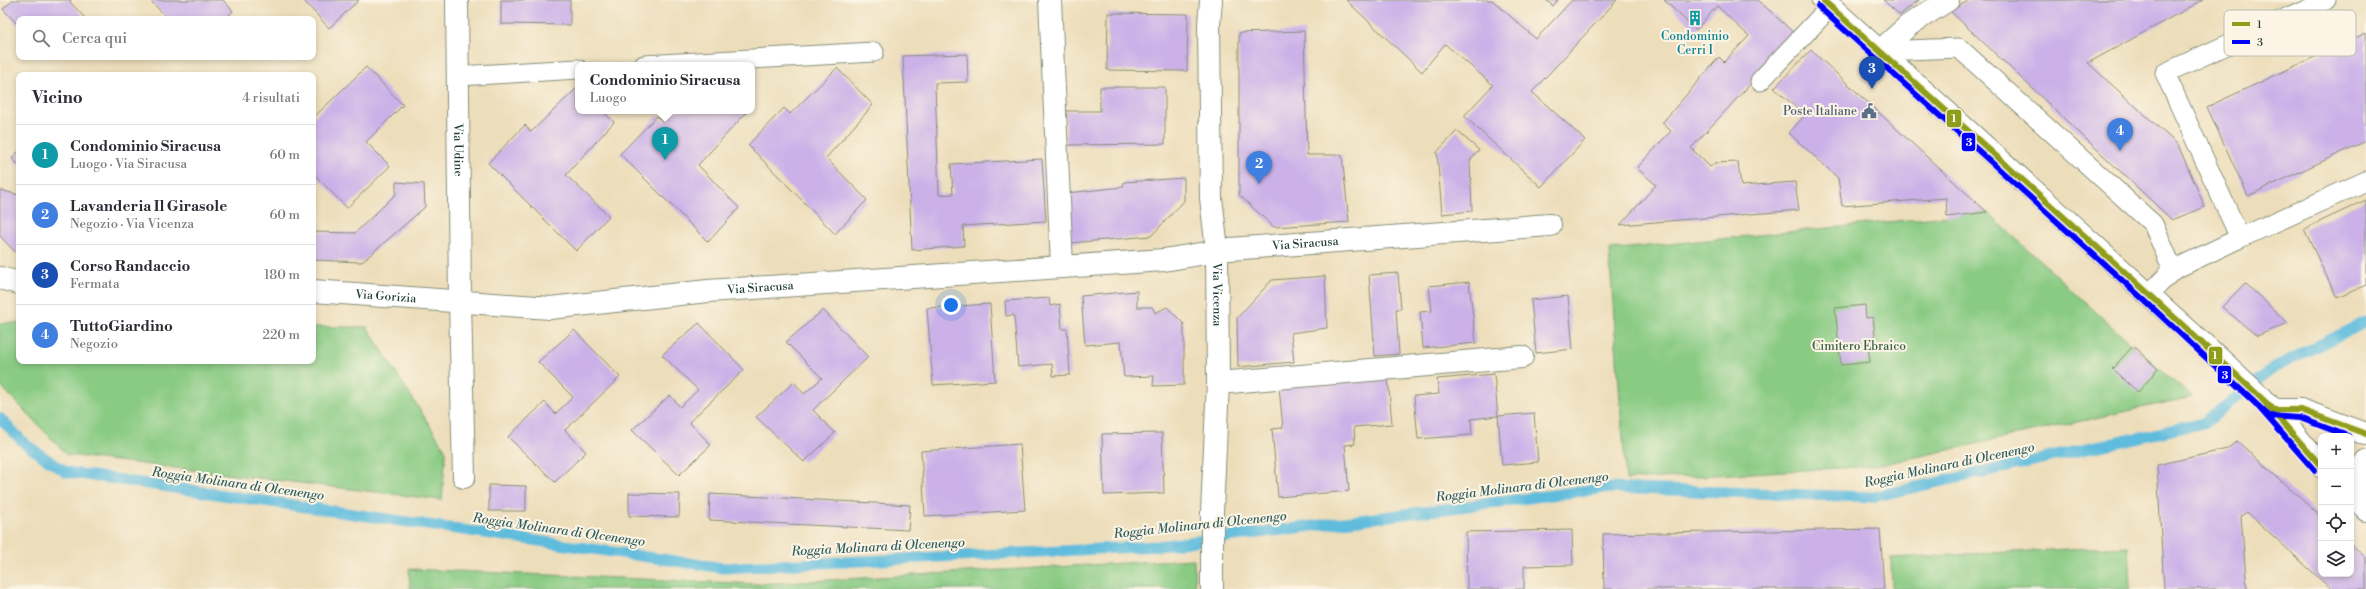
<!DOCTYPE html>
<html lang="it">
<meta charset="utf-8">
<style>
body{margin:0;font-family:"Libre Bodoni",serif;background:#f7f7f7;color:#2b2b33}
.controls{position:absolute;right:12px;bottom:12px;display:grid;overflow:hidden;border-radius:8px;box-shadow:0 2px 6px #0003}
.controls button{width:36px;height:36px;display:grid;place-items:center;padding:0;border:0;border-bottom:1px solid #e1e1e2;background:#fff;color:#2b2b33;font:20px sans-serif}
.you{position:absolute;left:951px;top:305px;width:14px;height:14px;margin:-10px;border:3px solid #fff;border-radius:50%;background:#1a73e8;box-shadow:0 0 0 6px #1a73e833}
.badge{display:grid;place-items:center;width:26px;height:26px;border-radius:50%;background:#0f766e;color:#fff;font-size:13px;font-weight:700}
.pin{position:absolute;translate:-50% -33px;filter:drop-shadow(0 1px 2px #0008)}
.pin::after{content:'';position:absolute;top:21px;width:14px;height:12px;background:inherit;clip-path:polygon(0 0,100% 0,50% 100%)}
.popup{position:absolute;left:575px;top:62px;width:180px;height:52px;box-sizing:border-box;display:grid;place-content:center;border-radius:8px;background:#fff;filter:drop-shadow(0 1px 3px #0005);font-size:13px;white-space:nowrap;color:#7c7c81}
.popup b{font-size:15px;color:#2b2b33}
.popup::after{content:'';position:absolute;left:50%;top:100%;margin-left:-8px;border:8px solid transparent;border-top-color:#fff}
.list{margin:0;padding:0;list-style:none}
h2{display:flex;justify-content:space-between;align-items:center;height:52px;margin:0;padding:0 16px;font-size:17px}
h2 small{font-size:13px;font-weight:400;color:#7c7c81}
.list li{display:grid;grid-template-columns:26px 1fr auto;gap:12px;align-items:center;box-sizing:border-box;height:60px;padding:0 16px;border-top:1px solid #e1e1e2}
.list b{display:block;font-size:15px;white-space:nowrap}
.list p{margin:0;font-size:13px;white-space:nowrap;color:#7c7c81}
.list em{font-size:13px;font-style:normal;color:#7c7c81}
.icon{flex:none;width:22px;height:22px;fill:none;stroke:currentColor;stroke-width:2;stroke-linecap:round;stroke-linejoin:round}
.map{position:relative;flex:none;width:2366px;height:589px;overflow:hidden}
.search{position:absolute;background:#fff;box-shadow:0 2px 6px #0003;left:16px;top:16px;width:300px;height:44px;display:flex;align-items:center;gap:10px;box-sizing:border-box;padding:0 14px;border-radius:8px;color:#7c7c81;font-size:15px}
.panel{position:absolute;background:#fff;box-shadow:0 2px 6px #0003;left:16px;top:72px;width:300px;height:292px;border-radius:8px}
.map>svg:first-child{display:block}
</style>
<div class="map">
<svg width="2366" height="589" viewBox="0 0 2366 589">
<rect width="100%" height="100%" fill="#fcf5e5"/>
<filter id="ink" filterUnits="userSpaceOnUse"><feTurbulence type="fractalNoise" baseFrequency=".025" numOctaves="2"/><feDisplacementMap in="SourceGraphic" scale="8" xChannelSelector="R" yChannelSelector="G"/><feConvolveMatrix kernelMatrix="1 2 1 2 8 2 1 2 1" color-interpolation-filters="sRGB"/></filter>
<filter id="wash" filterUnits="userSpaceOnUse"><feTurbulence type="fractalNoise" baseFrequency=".012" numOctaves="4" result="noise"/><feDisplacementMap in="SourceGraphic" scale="16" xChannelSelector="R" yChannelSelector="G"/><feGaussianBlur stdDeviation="0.9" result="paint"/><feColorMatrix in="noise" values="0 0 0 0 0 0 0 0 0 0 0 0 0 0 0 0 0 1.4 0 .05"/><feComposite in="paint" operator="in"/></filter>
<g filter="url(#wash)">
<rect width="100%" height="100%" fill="#eddebb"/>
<path fill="#89cb83" stroke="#54845c" d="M1987,212l146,134 59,51 -317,69 -249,14 -17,-230z
M0,323h19v38h294v-34h54l79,124 -4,49 -375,-45 -67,-70z
M2128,546l2,43h-238l-1,-31z
M1194,559l1,30h-785l-1,-20 349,15z"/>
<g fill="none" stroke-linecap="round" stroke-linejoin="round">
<path stroke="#5fbcdd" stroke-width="11" d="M0,418l25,26 41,28 657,96 435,-22 448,-58 266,9 331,-74 72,-56 91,-45"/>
</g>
<g id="blocks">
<path fill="#cbb1e8" d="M13,0h58l-1,2 16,17h-67v7l-16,-17z
M150,0h73l10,11 -8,8h-57z
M303,0h56l-30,28z
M501,0h69v25l-69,-1z
M1346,0h146l44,39 36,-39h45l-85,92 53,48 -44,47 -77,-71 29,-31 -48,-41 -23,28z
M1546,0h12l-5,6z
M1664,0h94l38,35 -105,113 19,19 5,-4 23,-1 3,24 54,-4 4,28 -179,15 36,-40 -19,-17 34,-37 -9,-8 57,-66 5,5 25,-26 -32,-30 -21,24z
M1883,0h36l-19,15z
M1970,0h233l-115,63 90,82 27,62 -33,13 -222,-209z
M1108,13l80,1 -1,57 -80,-1z
M1304,31l3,124h35l7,67 -75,5 -35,-32v-162z
M2366,33v108l-118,55 -41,-89z
M1811,50l129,119 47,43 -40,5 -1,-19 -104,8 -4,-28 -49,-45 16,-18 -31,-27z
M967,54l1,28 -33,1 4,112 14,-1 -2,-30 91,-5 4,62 -83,5 1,20 -52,4 -9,-194z
M366,67l37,38 -37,37 24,24 -43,42 -34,-35v-55z
M837,68l36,37 -47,53 41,42 -32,34 -87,-89 36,-37 6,6z
M1100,87h65v57l-99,1v-34h34z
M577,88l1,23h24l12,11 -48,53 43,41 -33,35 -88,-88 37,-38 6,7z
M674,111h70l2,2 -48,52 41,43 -31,34 -88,-88 37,-38 6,6z
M1457,131l22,19 -9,11 2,50 -30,3 -5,-62z
M19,151v15l-7,-8z
M1184,178v23l-33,35 -81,7 -3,-50 56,-6 1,-5z
M396,182l28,2 1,23 -63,55 -49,-2v-28l42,1 41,-39z
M0,190l19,5v58h-3l-16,-17z
M2366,200v85l-29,13 -33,-69z
M1398,273l3,36h-5l3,45 -24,2 -6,-81z
M1325,276l2,52 -36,5 3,29 -56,5 -1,-49 35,-38z
M1469,282l7,61 -53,5 -3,-36 12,-1 -3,-25z
M2245,283l43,40 -31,13 -35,-29z
M1137,291v16h15l3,6 12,-6 17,17v61l-31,1 1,-10 -30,1 -3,-35 -36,3 -4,-49z
M1568,296l5,53 -37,4 -5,-53z
M1049,298l1,8 10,-2 2,25h5l3,46 -17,1 -1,-12 -34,3 -4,-52 -8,1 -1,-15z
M990,304l5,77 -62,4 -6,-77z
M1865,305l1,13 7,-1 3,28 -8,1 2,16 -29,3 -6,-57z
M823,310l45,47 -55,53 22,23 -31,29 -48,-45 38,-35 10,12 18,-16 -36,-36z
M699,323l45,47 -55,52 22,23 -32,30 -47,-45 38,-35 10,12 18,-17 -36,-35z
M574,330l46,47 -55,53 21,22 -31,30 -47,-45 37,-35 10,12 18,-17 -35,-35z
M2133,346l25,23 -20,23 -26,-23z
M1494,374l4,42 -27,3 1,16 -54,4 -4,-43 25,-2 -2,-15z
M1388,378l4,46 -38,3 1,17 -10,1 4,46 -71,6 -6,-68 11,-1 -4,-41z
M1534,413l4,49 -36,3 -4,-49z
M1162,433l2,60 -60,2 -2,-61z
M2237,441l84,76v57h30v-30l15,14v31h-35l-84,-77 -6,4 6,73h-83l-7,-124 70,-16z
M1020,444l5,66 -100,6 -4,-65z
M489,485l37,1v25h-37z
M629,493l51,1 -1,23 -50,-1z
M710,494l200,11 -2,25 -199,-10z
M1880,529l4,60h-280l-1,-55z
M1572,530l1,35 -49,1v23h-57l-1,-57z"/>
</g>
</g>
<g filter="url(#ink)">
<use href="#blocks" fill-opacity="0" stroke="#868e78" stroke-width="1"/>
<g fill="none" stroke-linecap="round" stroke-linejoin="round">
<g stroke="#868e78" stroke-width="21">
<path id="service" d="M1880,51l79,-3 194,176 20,46
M644,65l230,-13
M458,76l120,-7
M1760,81l70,-74
M2240,238l126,-57
M2149,294l24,-24 67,-32 -75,-165 161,-73"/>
</g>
<g stroke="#868e78" stroke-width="24">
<g id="minor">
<path id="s1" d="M457,0l3,300 4,177"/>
<path d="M1050,0l12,267"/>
<path id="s2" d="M1211,0l-2,25 2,173 6,52 1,133 -6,129v77"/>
<path d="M1880,51l29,-26 39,-25"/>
<path d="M0,278l19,5"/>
<path id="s3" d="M313,291l237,17 158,-17 456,-31 66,-11 320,-24"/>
<path d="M1218,383l304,-26"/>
</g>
</g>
<g stroke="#868e78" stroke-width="24">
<path id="secondary" d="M1823,0l401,363 50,47 47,56
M2274,410h27l65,24
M2366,461c-10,14 -11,35 0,49"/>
</g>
<use href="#service" stroke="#fff" stroke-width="19"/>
<use href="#minor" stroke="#fff" stroke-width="22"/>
<use href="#secondary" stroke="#fff" stroke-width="22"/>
<g stroke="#fcf5e5" stroke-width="9">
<path id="bus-1" d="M1823,0l326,294 125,116h27l65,24
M2261,398l60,68"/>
</g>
<g stroke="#fcf5e5" stroke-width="9">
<path id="bus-2" d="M1818,6l326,294 125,116 31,2 48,18
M2255,403l60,68"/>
</g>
<use href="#bus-1" stroke="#8f9e1a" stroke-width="6"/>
<use href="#bus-2" stroke="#00f" stroke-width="6"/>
</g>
</g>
<defs>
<g id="building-bare" transform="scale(1.2)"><path d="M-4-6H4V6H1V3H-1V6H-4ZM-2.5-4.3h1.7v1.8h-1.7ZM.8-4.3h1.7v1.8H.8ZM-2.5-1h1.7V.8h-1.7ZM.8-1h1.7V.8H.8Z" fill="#0f9aa8" stroke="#fcf5e5" stroke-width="2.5" paint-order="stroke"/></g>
<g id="civic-bare" transform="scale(1.2)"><path d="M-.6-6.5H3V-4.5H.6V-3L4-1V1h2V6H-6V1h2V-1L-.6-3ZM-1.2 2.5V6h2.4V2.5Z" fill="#5c6f8a" stroke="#fcf5e5" stroke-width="2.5" paint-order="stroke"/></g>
</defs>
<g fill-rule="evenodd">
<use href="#building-bare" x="1695" y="18"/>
<use href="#civic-bare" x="1869" y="111"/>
</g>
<g text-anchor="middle" stroke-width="4" stroke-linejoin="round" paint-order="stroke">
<g font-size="12" fill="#0d838f" stroke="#fcf5e5">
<text x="1695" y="40">Condominio<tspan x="1695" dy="14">Cerri I</tspan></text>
</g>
<g font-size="12" fill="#4e5e75" stroke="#fcf5e5" text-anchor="end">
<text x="1857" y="115">Poste Italiane</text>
</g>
<g font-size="12" fill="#1f3d34" stroke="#fcf5e5">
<text dy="4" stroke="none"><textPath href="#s1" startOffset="150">Via Udine</textPath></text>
<text dy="4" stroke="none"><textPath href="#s3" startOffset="996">Via Siracusa</textPath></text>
<text dy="4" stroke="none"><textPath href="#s3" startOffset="449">Via Siracusa</textPath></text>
<text dy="4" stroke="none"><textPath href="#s2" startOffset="295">Via Vicenza</textPath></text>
<text dy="4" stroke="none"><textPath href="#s3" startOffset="73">Via Gorizia</textPath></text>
</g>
<g font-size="12" fill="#3a6048" stroke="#fcf5e5">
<text x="1859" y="350">Cimitero Ebraico</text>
</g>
<g font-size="13" font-style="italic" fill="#2f5d5e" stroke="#fcf5e5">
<text transform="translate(1949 464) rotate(-12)" y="5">Roggia Molinara di Olcenengo</text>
<text transform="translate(238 483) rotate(8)" y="5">Roggia Molinara di Olcenengo</text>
<text transform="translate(1522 486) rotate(-7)" y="5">Roggia Molinara di Olcenengo</text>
<text transform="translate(1200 524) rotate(-6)" y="5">Roggia Molinara di Olcenengo</text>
<text transform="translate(559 529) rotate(8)" y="5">Roggia Molinara di Olcenengo</text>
<text transform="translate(878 546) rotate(-3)" y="5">Roggia Molinara di Olcenengo</text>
</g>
</g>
<rect x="2224" y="10" width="132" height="46" rx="6" fill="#fcf5e5" stroke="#babeb0" stroke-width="1"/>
<rect x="2232" y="22" width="18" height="4" fill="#8f9e1a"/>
<rect x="2232" y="40" width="18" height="4" fill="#00f"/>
<g font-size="11" fill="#1f3d34">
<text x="2257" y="28">1</text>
<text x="2257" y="46">3</text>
</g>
<g stroke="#fcf5e5" stroke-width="1.5">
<rect x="1946" y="109" width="16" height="19" rx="4" fill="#8f9e1a"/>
<rect x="1961" y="132" width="15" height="20" rx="4" fill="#00f"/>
<rect x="2208" y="346" width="15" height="19" rx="4" fill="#8f9e1a"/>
<rect x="2217" y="365" width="15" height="19" rx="4" fill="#00f"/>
</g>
<g font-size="11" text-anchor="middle" font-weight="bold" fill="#fff">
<text x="1954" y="122">1</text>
<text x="1969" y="146">3</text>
<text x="2215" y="359">1</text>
<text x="2225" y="379">3</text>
</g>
</svg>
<div class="controls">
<button>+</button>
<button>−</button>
<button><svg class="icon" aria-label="locate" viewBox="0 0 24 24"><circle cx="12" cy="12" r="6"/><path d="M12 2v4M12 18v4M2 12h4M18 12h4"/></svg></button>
<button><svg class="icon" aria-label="layers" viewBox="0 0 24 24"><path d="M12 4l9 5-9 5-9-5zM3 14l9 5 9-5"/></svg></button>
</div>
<div class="you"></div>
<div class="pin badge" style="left:665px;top:160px;background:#0f9aa8">1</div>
<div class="popup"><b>Condominio Siracusa</b>Luogo</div>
<div class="pin badge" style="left:1259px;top:184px;background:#3f7fe0">2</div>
<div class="pin badge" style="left:1872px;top:89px;background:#1a4fb4">3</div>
<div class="pin badge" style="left:2120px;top:151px;background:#3f7fe0">4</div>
<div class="search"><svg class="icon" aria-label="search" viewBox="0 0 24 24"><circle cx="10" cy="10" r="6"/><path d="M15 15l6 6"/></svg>Cerca qui</div>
<section class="panel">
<h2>Vicino<small>4 risultati</small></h2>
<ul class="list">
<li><span class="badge" style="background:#0f9aa8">1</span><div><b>Condominio Siracusa</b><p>Luogo · Via Siracusa</p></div><em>60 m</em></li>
<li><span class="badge" style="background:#3f7fe0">2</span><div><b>Lavanderia Il Girasole</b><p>Negozio · Via Vicenza</p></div><em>60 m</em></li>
<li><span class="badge" style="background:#1a4fb4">3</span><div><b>Corso Randaccio</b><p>Fermata</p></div><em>180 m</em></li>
<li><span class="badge" style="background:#3f7fe0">4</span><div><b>TuttoGiardino</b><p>Negozio</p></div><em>220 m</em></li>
</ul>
</section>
</div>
